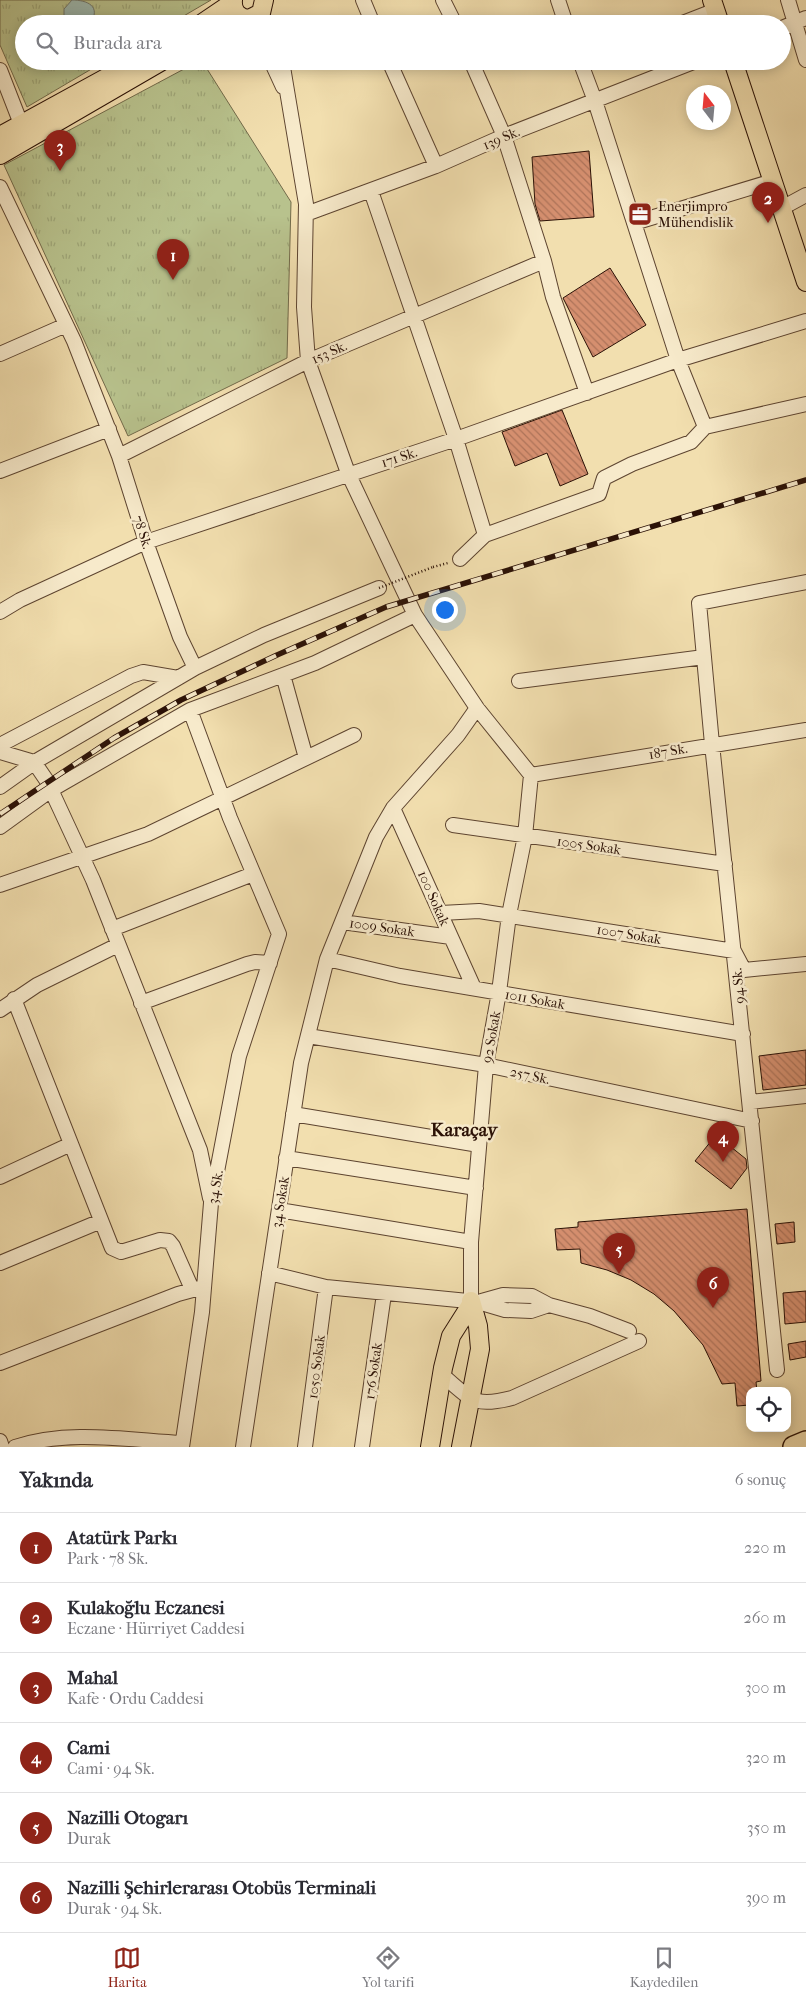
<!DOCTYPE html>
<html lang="tr">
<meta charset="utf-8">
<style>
body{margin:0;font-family:"IM FELL French Canon",serif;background:#f7f7f7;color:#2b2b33}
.controls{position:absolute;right:15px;bottom:15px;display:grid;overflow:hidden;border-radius:10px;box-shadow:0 2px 12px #0003}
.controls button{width:45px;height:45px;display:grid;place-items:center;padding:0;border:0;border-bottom:1px solid #e1e1e2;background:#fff;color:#2b2b33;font:25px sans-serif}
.compass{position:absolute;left:686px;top:85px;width:45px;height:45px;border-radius:50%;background:#fff;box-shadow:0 2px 12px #0003;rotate:344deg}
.you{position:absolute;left:444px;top:609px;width:18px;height:18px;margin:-12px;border:4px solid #fff;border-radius:50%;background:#1a73e8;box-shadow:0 0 0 8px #1a73e833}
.badge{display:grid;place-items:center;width:32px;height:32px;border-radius:50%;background:#8f2418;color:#fff;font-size:16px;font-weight:700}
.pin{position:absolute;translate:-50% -41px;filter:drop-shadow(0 1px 2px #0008)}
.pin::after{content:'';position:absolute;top:26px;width:18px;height:15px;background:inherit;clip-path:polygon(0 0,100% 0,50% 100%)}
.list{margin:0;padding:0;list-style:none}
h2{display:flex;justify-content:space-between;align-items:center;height:65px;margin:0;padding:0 20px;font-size:21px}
h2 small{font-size:16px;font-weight:400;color:#7c7c81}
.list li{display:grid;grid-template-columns:32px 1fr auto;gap:15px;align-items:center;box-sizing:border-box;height:70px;padding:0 20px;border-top:1px solid #e1e1e2}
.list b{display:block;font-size:19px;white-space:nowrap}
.list p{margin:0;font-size:16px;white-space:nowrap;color:#7c7c81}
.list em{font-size:16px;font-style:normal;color:#7c7c81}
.icon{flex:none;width:28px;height:28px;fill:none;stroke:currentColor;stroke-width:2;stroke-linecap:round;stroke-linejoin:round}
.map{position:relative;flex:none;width:806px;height:1447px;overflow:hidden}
.search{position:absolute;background:#fff;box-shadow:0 2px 12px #0003;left:15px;right:15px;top:15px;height:55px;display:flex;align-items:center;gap:12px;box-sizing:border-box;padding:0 18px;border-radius:28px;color:#7c7c81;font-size:19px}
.sheet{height:485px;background:#fff}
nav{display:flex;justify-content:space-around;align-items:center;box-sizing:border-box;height:70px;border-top:1px solid #e1e1e2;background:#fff;font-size:14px;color:#7c7c81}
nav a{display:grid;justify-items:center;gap:2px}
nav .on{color:#8f2418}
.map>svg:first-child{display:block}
</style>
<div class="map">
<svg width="806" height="1447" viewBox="0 0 806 1447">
<defs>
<pattern id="park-tufts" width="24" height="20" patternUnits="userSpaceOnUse" patternTransform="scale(1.25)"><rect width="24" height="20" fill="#b8c28d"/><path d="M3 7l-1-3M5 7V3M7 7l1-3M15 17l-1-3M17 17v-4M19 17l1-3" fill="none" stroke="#9ea678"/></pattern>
<pattern id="building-back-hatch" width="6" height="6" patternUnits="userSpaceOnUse" patternTransform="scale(1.25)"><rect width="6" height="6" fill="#d58f6f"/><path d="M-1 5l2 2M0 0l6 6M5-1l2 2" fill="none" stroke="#ad7359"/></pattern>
</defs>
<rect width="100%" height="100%" fill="#f2dfaf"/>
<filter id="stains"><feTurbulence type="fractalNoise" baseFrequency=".004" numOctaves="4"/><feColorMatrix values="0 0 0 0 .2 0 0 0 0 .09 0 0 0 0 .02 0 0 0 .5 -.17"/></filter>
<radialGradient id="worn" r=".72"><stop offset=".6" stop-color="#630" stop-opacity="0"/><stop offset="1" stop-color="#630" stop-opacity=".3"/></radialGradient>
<path fill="url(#park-tufts)" stroke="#726a4a" d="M0,0h211l-41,24h-146v37h81l-78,46 -27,-62z
M199,61h3l89,141 -4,156 -159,78 -124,-271z"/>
<path fill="#9dbbb3" stroke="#6f776e" d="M72,0c15,0 30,6 18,24h-23l-3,-7v-8z"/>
<path fill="url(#building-back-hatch)" stroke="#2b1106" d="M589,151l5,66 -54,4 -5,-17 -3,-47z
M610,268l36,57 -53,32 -30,-59z
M562,410l26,64 -28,12 -13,-33 -32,13 -13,-34z
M806,1050v35l-43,5 -4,-34z
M716,1135l30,24 1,9 -16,21 -36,-28z
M747,1209l14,172 -5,1 1,9h-7v14l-13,1 -2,-23 -13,1 -19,-39 -29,-34 -20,-17 -23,-14 -24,-10 -26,-7 -1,-14 -23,1 -2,-21 23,-2v-5z
M794,1222l1,20 -18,2 -2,-20z
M806,1291v31l-21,2 -2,-31z
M806,1341v16l-16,3 -2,-16z"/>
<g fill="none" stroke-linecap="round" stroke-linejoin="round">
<g stroke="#5d4430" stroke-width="16">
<path id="minor" d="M363,0l10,24
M443,0l12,24
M558,0l8,24
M788,0l18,60
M680,24l36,-14
M782,28l24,-10
M271,61l12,26
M282,61l24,143 -2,103 4,54 40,112 67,142 62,93 54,67
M389,61l47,105
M471,61l33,75 40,125 9,36 34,96
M580,61l15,40 83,259 27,67
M0,70l21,54 6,7
M0,187l74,154 45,115 27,86 34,95 15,31
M371,191l85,248 29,96
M782,208l24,-13
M306,214l130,-48 68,-30 192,-75
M634,223l139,-42
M0,354l66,-29
M119,456l189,-95 236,-100
M0,471l109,-42
M460,559l25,-24 114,-41 5,-16 28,-14 59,-22 14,-15 101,-23
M0,612l20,-12 126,-58 310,-103 222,-79 128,-39
M283,675l23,83
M519,681l185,-24
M0,745l131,-69 12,-4 35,6
M0,752l34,10 13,19 46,99 107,270 10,48
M531,775l275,-45
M0,787l38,-27 157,-92 69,-33 115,-47
M393,808l81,180
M453,825l272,39
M0,827l51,-37 139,-80 125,-47 100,-48
M0,885l148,-51 206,-99
M441,913l38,-2 255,40 10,19 62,-6
M342,922l109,15
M112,929l141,-55
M327,959l73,17 343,58
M14,999l98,249 9,4 39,-12 9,1 4,5 19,43
M141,1003l106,-39 8,-2 15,1
M0,1010l37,-25 81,-40
M308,1036l178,29 266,56
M750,1102l56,-6
M293,1114l186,31
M286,1158l190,30
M0,1177l71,-33
M279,1210l192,32
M0,1263l101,-42
M269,1273l57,14 152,15 27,8 26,1 18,-6
M471,1301v-59l15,-177 13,-73 10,-77 16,-79 6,-61
M478,1302l25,-7 29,1 17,9 41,11 39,15
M0,1363l178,-69 22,-6
M777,1370l-65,-626 -13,-141 107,-21
M442,1375c29,24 31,33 70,23l127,-57
M0,1441l2,6
M15,1447c53,-18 113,-7 167,-4
M182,1447l20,-135 9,-109 28,-147 40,-122 -49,-116 -40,-108
M243,1447l58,-384 26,-104 49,-122 17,-29 65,-73 19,-27
M305,1447l21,-160
M362,1447l22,-153"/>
</g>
<g stroke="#2b1106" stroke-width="20">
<path id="major" d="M233,0c-1,11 5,18 16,19l12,-6 3,-13
M712,0l8,24
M201,24l31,-21
M733,61l73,221
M0,136l137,-75
M0,155l162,-94
M430,1447l13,-79 8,-32 19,-30
M461,1447l19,-98 -2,-23 -7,-25"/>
</g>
<g stroke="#2b1106" stroke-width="24">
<path id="highway" d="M794,1447l12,-5"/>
</g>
<path stroke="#2b1106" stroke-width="2.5" stroke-dasharray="1 2.5" stroke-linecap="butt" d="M433,567l15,-4"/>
<use href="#minor" stroke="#f7eacb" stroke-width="14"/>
<use href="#major" stroke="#f2dfaf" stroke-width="18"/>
<use href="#highway" stroke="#f2dfaf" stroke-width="21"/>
<g stroke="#2b1106" stroke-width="5.5">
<path id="rail" d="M0,814l114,-76 67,-38 96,-45 109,-48 420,-127"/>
</g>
<use href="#rail" stroke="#f7eacb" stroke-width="4" stroke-dasharray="11" stroke-linecap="butt"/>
<path stroke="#2b1106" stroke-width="2.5" stroke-dasharray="1 2.5" stroke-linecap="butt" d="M379,588l54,-21"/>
</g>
<defs>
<g id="office-square" transform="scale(1.25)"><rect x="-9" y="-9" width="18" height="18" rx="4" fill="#8f2418" stroke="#f7eacb"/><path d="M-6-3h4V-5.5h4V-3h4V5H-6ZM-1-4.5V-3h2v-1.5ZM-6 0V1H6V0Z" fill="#fff"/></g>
</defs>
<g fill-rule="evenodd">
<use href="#office-square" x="640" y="214"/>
</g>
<g text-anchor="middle" stroke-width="5" stroke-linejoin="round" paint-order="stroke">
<g font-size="14" fill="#2b1106" stroke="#f7eacb">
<text transform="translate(501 138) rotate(-23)" y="5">139 Sk.</text>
<text transform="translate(329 352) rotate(-24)" y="5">153 Sk.</text>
<text transform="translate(399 457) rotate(-18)" y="5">171 Sk.</text>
<text transform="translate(143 532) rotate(72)" y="5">78 Sk.</text>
<text transform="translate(668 751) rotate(-10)" y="5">187 Sk.</text>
<text transform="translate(589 845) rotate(8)" y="5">1005 Sokak</text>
<text transform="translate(434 898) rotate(66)" y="5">100 Sokak</text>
<text transform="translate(382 927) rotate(8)" y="5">1009 Sokak</text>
<text transform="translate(629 934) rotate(9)" y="5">1007 Sokak</text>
<text transform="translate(738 986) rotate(-96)" y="5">94 Sk.</text>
<text transform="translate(535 999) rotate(10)" y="5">1011 Sokak</text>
<text transform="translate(491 1037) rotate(-80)" y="5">92 Sokak</text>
<text transform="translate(530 1075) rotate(12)" y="5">257 Sk.</text>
<text transform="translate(215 1187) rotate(-80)" y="5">34 Sk.</text>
<text transform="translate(280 1202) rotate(-81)" y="5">34 Sokak</text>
<text transform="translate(316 1367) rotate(-83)" y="5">1050 Sokak</text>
<text transform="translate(373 1371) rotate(-82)" y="5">176 Sokak</text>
</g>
<g font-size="14" fill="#2b1106" stroke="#f7eacb" text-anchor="start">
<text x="658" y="211">Enerjimpro<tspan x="658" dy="16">Mühendislik</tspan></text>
</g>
<g font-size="19" font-weight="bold" fill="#2b1106" stroke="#f7eacb">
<text x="464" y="1136">Karaçay</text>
</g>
</g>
<rect width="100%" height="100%" filter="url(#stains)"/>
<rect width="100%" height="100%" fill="url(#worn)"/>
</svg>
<div class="controls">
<button><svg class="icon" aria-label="locate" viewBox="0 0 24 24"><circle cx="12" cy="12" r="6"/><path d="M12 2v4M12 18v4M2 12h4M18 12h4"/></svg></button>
</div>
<svg class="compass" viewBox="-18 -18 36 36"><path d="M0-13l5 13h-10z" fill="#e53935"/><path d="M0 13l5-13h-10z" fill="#7c7c81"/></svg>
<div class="you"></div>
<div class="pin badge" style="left:173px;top:280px">1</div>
<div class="pin badge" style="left:768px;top:223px">2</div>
<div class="pin badge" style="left:60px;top:171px">3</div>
<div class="pin badge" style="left:723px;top:1162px">4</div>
<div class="pin badge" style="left:619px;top:1274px">5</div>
<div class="pin badge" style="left:713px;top:1308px">6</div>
<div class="search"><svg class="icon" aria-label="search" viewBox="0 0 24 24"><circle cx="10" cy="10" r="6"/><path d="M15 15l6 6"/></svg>Burada ara</div>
</div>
<section class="sheet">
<h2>Yakında<small>6 sonuç</small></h2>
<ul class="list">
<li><span class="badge">1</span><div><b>Atatürk Parkı</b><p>Park · 78 Sk.</p></div><em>220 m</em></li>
<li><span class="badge">2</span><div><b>Kulakoğlu Eczanesi</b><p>Eczane · Hürriyet Caddesi</p></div><em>260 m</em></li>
<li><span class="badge">3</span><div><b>Mahal</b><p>Kafe · Ordu Caddesi</p></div><em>300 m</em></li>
<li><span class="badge">4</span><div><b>Cami</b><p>Cami · 94 Sk.</p></div><em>320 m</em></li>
<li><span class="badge">5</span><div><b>Nazilli Otogarı</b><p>Durak</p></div><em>350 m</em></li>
<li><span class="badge">6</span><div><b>Nazilli Şehirlerarası Otobüs Terminali</b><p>Durak · 94 Sk.</p></div><em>390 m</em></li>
</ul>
</section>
<nav>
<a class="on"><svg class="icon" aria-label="map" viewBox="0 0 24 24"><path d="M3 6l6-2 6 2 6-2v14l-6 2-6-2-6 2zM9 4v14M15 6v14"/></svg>Harita</a>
<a><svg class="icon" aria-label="directions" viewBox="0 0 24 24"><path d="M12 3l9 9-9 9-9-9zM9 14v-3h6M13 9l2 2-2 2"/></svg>Yol tarifi</a>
<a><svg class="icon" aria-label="saved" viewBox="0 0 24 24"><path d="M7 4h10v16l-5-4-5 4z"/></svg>Kaydedilen</a>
</nav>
